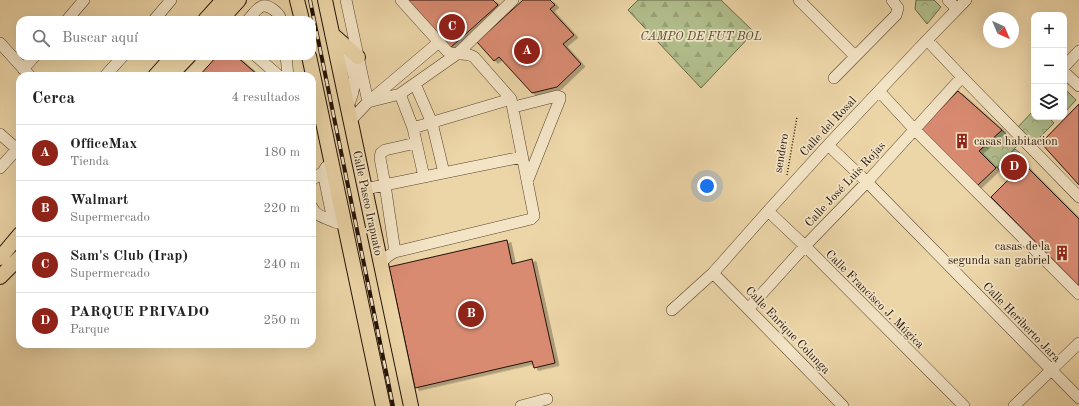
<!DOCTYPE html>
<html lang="es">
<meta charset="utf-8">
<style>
body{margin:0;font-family:"Old Standard TT",serif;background:#f2f2f2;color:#222}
.controls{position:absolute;right:12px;top:12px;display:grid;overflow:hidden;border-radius:8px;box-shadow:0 4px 16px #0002}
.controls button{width:36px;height:36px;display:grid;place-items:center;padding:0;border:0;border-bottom:1px solid #e0e0e0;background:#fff;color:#222;font:20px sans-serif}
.compass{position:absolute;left:983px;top:12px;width:36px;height:36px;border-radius:50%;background:#fff;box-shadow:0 4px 16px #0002;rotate:136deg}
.you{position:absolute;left:707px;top:186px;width:14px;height:14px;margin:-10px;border:3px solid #fff;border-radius:50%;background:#1a73e8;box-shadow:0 0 0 6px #1a73e833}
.badge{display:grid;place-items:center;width:26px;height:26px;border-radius:50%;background:#8f2418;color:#fff;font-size:13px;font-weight:700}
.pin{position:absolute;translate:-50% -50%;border:2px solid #fff;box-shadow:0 1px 4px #0006}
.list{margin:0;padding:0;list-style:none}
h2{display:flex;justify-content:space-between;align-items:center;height:52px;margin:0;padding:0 16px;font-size:17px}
h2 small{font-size:13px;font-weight:400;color:#767676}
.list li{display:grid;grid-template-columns:26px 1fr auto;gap:12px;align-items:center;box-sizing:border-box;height:56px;padding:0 16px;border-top:1px solid #e0e0e0}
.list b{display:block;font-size:15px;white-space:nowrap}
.list p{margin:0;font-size:13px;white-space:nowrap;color:#767676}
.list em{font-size:13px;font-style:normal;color:#767676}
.icon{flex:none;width:22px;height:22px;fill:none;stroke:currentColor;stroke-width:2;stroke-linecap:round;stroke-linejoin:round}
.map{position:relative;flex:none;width:1079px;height:406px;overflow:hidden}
.search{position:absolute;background:#fff;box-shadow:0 4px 16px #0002;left:16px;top:16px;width:300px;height:44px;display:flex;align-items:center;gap:10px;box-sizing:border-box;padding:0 14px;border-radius:12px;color:#767676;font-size:15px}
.panel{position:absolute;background:#fff;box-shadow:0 4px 16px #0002;left:16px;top:72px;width:300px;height:276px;border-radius:12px}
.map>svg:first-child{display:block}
</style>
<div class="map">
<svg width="1079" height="406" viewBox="0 0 1079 406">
<defs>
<pattern id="forest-firs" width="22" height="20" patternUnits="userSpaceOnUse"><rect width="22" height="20" fill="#b1be8c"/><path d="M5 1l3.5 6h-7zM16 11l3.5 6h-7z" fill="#98a277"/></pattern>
<pattern id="park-crowns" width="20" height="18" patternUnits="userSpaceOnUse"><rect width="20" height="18" fill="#b1be8c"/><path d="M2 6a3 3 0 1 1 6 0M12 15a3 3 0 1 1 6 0" fill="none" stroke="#98a277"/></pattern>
<pattern id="water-ripples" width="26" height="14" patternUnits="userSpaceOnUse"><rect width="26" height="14" fill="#99b8ad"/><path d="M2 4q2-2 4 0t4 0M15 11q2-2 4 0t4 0" fill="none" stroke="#849d93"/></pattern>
<filter id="shadow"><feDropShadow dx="4" dy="2.5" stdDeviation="0" flood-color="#0004"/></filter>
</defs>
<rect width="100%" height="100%" fill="#ecd5a7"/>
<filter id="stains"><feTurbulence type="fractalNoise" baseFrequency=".005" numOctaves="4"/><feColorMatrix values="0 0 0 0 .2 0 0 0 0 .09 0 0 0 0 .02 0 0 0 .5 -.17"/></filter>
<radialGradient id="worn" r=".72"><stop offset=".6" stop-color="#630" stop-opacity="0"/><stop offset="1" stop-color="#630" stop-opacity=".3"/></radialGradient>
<path fill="url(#forest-firs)" stroke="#6a684a" d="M638,0h83l33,32 -53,56 -73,-78z"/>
<path fill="url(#park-crowns)" stroke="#6a684a" d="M916,0h18l7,7 -14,17 -12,-15z
M1064,88l12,12 -12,13z
M1034,110v7h14l6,6 -22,22 -15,-17z
M1002,130l15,16 -21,22 -17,-17z
M1020,153l7,7 -20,20 -6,-7z"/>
<path fill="url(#water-ripples)" stroke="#6a766b" d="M1015,149l5,4 -19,20 -4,-6z"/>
<path fill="#d98b72" stroke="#231207" filter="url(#shadow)" d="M406,0h87l5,5 -48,43z
M523,0h27l5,5 -5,4 24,26 -11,9 18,20 -24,23 -25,6 -33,-36 -5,4 -17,-19z
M217,56h19l23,20h-60z
M958,91l44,39 -23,21 17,17 -19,18 -56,-57z
M1079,104v81l-38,-42z
M1024,164l55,55v67l-88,-89z
M507,240l5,24 20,-5 23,104 -21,5 -2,-7 -117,27 -26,-121z"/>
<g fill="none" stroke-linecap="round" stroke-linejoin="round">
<g stroke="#55432f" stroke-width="12">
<path id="minor" d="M346,0l22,102
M799,0l56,56
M948,0l9,9
M67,20l17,-20
M154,20l17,-20
M248,20c9,-10 13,-20 26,-10 4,3 6,5 7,10
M927,40l35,37 117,120
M0,43l30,33
M334,44c20,22 27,35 13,64
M256,56l23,20
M286,56l2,20
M1064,67l15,-16
M23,69l12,-13
M1064,72l15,14
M105,76l18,-20
M834,78l62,-63 2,-7 -6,-8
M415,84l17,39 12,50
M879,91l35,38 165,165
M400,94l13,34 11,49
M368,102l32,-8 57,-40 56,-54
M514,107l43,-11 3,1v2l-33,83
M350,121l18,-19 71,-60
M413,128l98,-29
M0,134l17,15 -17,19
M828,145l39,37 212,216
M323,172l10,49
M312,180l11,-8 3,-5
M365,189l157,-32
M312,207c4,10 15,11 25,16
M768,211l37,35 159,160
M395,252l-10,-67 -5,-27 1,-5 4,-3 31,-7
M381,264c4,-6 7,-9 14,-12l136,-33 3,-3 -23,-117 -37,-42c-9,-6 -18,0 -27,-6l-46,-51
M713,273l130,133
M749,308l56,-62 62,-64 95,-105
M672,310l41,-37 55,-62 60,-66 99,-105 39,-40
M521,406l26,-7
M1014,406l65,-63"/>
</g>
<g stroke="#231207" stroke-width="16">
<path id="major" d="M297,0l5,20
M325,0l86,406
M205,20l18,-20
M221,20l18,-20
M332,34l26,23
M309,56l74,350
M155,76l18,-20
M170,76l19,-20
M0,258l20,-24
M0,277l20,-20"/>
</g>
<path stroke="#231207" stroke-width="1.5" stroke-dasharray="1 2" stroke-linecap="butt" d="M787,175l10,-58"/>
<use href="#minor" stroke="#f3e4c6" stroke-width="11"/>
<use href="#major" stroke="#ecd5a7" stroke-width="14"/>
<g stroke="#231207" stroke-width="4">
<path id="rail" d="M310,0l83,406"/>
</g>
<use href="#rail" stroke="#f3e4c6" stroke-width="2.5" stroke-dasharray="8" stroke-linecap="butt"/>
</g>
<defs>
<g id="building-bare" transform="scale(1.2)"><path d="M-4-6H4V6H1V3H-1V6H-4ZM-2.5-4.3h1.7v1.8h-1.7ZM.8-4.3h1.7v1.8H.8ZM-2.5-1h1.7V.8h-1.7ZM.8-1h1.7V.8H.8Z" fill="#8f2418" stroke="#f3e4c6" stroke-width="2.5" paint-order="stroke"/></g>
</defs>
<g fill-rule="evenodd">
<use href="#building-bare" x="962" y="141"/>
<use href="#building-bare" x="1062" y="253"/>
</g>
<g text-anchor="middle" stroke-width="3.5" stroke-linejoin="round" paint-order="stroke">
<g font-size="12" font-style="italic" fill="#554e36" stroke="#f3e4c6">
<text x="701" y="40">CAMPO DE FUT BOL</text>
</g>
<g font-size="12" fill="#231207" stroke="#f3e4c6">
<text transform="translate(828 126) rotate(-47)" y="4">Calle del Rosal</text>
<text transform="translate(781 153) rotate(-80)" y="4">sendero</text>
<text transform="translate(845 184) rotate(-47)" y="4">Calle José Luis Rojas</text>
<text transform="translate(368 203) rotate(78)" y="4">Calle Paseo Irapuato</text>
<text transform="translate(875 299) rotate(45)" y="4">Calle Francisco J. Múgica</text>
<text transform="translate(1022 322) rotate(46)" y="4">Calle Heriberto Jara</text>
<text transform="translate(788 330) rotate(46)" y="4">Calle Enrique Colunga</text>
</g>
<g font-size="12" fill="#231207" stroke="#f3e4c6" text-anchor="start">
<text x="974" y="145">casas habitacion</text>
<text x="1050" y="250" text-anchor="end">casas de la<tspan x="1050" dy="14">segunda san gabriel</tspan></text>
</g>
</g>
<rect width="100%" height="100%" filter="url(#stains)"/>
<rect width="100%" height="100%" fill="url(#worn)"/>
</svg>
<div class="controls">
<button>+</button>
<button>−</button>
<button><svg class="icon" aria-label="layers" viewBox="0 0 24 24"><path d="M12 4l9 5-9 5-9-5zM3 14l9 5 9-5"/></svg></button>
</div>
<svg class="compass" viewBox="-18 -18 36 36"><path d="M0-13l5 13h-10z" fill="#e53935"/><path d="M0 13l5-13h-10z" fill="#767676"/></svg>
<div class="you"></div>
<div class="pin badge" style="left:527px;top:51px">A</div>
<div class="pin badge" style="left:471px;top:314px">B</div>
<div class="pin badge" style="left:452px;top:27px">C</div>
<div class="pin badge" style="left:1014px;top:167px">D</div>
<div class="search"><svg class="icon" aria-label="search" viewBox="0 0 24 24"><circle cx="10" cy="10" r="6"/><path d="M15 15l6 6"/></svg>Buscar aquí</div>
<section class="panel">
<h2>Cerca<small>4 resultados</small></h2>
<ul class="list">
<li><span class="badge">A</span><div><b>OfficeMax</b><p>Tienda</p></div><em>180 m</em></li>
<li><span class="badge">B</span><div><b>Walmart</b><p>Supermercado</p></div><em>220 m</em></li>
<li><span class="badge">C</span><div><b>Sam's Club (Irap)</b><p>Supermercado</p></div><em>240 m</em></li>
<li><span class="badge">D</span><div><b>PARQUE PRIVADO</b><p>Parque</p></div><em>250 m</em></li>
</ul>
</section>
</div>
